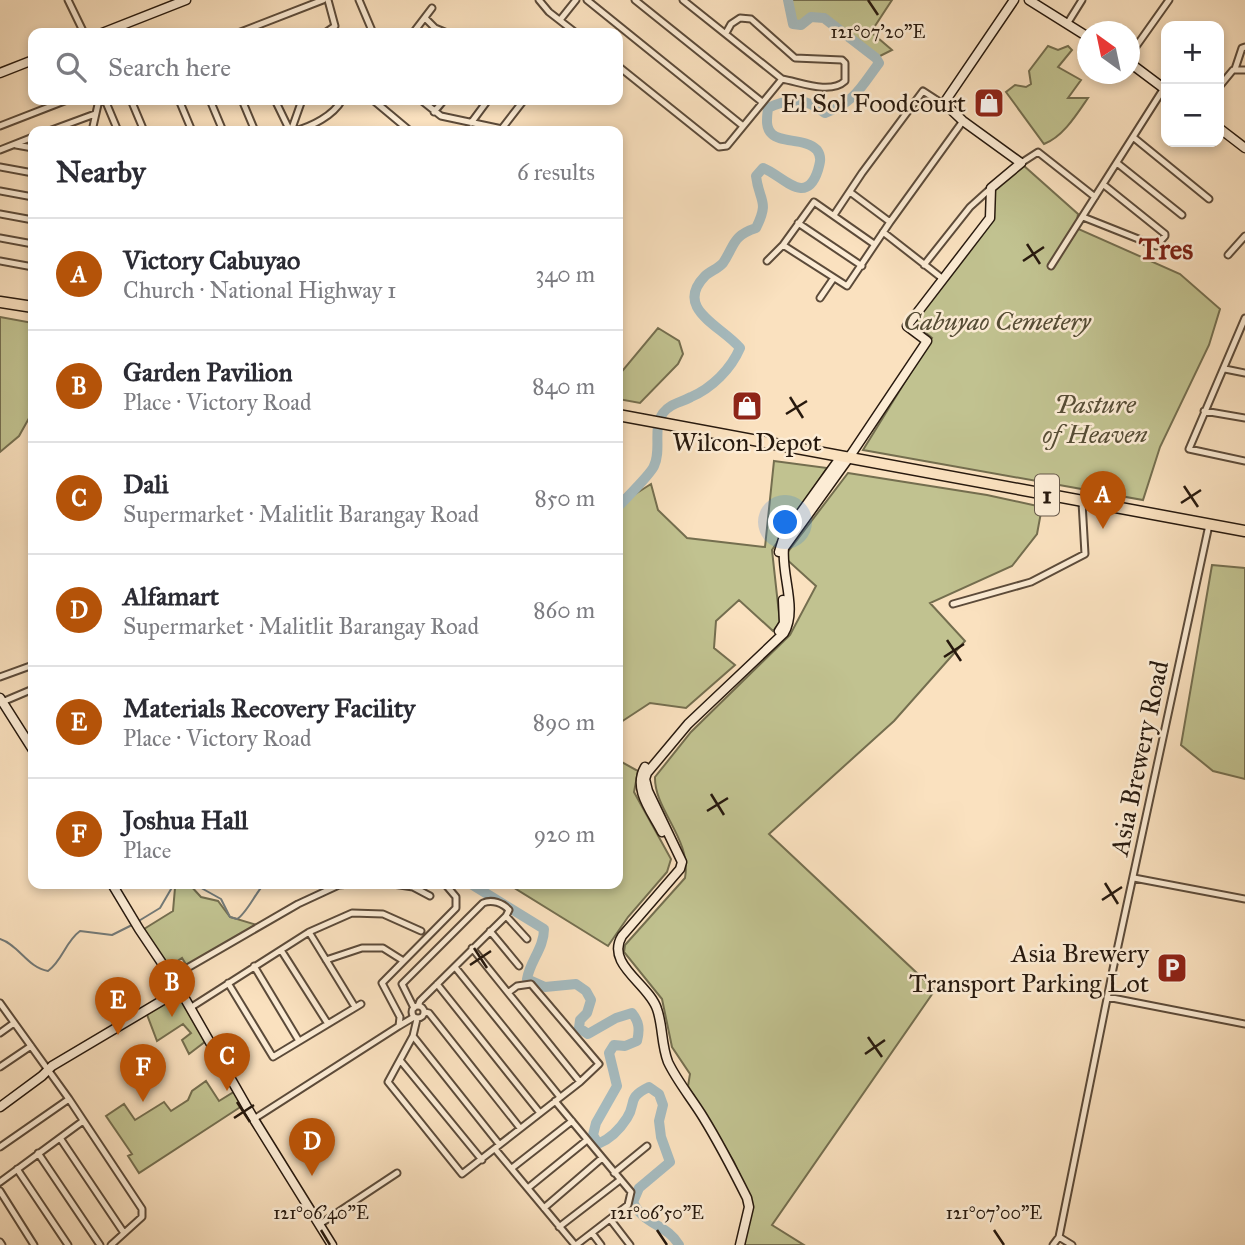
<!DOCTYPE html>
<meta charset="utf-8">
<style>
body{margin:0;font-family:"IM FELL Great Primer",serif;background:#f7f7f7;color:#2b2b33}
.controls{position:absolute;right:21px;top:21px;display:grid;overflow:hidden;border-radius:14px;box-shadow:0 4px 10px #0003}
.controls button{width:63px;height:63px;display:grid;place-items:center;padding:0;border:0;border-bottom:2px solid #e1e1e2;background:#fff;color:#2b2b33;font:35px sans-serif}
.compass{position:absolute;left:1077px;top:21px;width:63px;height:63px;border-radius:50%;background:#fff;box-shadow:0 4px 10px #0003;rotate:327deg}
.you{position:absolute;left:786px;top:523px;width:24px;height:24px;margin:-18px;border:5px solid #fff;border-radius:50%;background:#1a73e8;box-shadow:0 0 0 10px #1a73e833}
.badge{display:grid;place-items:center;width:46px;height:46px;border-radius:50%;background:#b45309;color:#fff;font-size:23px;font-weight:700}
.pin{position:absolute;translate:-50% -58px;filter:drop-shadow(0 2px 4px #0008)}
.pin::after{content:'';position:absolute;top:37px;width:24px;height:21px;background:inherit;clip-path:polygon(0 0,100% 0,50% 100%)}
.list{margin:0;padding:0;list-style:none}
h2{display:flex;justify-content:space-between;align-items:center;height:91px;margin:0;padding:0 28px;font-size:30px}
h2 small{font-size:23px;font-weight:400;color:#7c7c81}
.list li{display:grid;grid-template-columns:46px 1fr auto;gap:21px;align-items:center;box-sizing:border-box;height:112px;padding:0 28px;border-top:2px solid #e1e1e2}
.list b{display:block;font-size:26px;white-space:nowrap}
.list p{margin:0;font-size:23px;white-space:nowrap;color:#7c7c81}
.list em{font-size:23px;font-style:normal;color:#7c7c81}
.icon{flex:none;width:38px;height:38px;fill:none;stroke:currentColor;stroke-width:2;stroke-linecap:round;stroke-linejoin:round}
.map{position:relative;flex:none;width:1245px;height:1245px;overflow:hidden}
.search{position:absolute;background:#fff;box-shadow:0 4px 10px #0003;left:28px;top:28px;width:595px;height:77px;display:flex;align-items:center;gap:18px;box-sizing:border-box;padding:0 24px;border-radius:14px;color:#7c7c81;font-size:26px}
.panel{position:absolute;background:#fff;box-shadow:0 4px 10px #0003;left:28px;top:126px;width:595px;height:763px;border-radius:14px}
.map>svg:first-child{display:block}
</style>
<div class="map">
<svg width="1245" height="1245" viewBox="0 0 1245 1245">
<rect width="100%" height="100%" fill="#fae1bf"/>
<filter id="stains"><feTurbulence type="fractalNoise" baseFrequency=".00286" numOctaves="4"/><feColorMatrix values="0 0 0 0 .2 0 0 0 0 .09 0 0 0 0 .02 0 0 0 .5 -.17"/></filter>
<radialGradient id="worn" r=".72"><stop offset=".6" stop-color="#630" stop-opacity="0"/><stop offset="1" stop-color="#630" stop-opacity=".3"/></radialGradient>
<path fill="#c1c290" stroke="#746e4f" stroke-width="2" d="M788,0h104l-21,32 21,18 -16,8 -52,-40 -13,-1 -10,8 -8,-1z
M1048,46l10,4 10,-4 4,4 -14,17 23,13 -13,18h20c-11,16 -25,39 -44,46l-38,-52 9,-7 11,2 5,-3 -2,-13z
M1023,165l55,49 -2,14 104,46 40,35 -11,36 -49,102 -17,53 -280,-50 69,-112 -19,-16 81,-105v-27z
M0,317l33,6v88l-14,25 -19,16z
M658,328l21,13 4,13 -5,10 -38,39 -22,-4v-23z
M774,461l53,7 -55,82 8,73 -7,8 -34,-31 -23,21 -2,27 21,17 -49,43 -36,-5 -32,21v-219l33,-21 7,26 29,28 78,9z
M848,473l139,22 55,12 -5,27 -25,32 -82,37 35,38 -71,80 -125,113 166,156 -163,235 32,20h-63l9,-47 -16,-36 -46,-76 2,-12 -18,-27 -10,-48 -38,-47 1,-7 60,-67c7,-39 -31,-68 -30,-101l36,-45 99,-97 26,-49 -32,-29z
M1212,565l33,3v211l-32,-8 -32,-26z
M618,760l20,11 -4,21 37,67 -4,13 -39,45 -20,29 -100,-62h110z
M179,884h10l12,13 17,4 12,16 27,8 -70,41 -5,-8 -15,10 -23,-39 29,-18 2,-23z
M178,993l28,48 -17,13 -7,-14 9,-7 -8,-9 -26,17 -11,-29z
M206,1081l13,20 18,-11 8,14 -106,69 -11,-17 4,-2 -26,-38 18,-12 11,16 29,-18 7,9 17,-11 4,-9z"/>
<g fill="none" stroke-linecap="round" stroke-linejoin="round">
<path stroke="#737a78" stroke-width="2" d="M194,884l27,15 9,18 7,2c9,-5 18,-25 27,-35
M137,922l23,-14 14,-24
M0,939c19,6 28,29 48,32 15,-11 17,-29 32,-40l32,4 20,-10"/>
<path stroke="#a5babe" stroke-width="10" d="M618,507c7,-8 33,-33 36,-41 8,-17 -2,-37 9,-53 8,-10 17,-10 28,-16 21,-9 40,-28 49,-49 -18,-22 -67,-39 -35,-72 5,-5 13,-7 18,-13 12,-18 9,-27 33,-35 14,-28 3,-26 0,-52l7,-8c19,7 43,40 55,2 2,-7 4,-13 -1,-20 -11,-12 -36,-7 -45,-16 -7,-6 -5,-17 -4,-26 22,-11 38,-10 57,5 30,-11 36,-26 54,-50l-3,-5 -52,-40 -13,-1 -10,8 -8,-1 -5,-24
M471,884l73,45c0,19 -14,32 -17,50l18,8 31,-3 10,7 5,9 -4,13 -7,7 -1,8 9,6 28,-16 16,-5c7,9 8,16 5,28l-12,5 -11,-1 -5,8 8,33 -21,37 -3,12 5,9c12,-5 22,-15 29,-26 10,-15 -1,-20 22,-31l10,7 4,11 -4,16 2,16 9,25 -31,26 -6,14c10,23 34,22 46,43"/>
<g stroke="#5c4b3a" stroke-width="9">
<path id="street" d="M68,0l16,33
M359,0l14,33
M539,0l10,12 27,21
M587,0l156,126
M635,0l127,102
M425,18l10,10 12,5
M560,20l16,-20
M1067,24l15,-24
M238,33l85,-33
M325,33l10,-7 -7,-26
M413,33l19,-25
M726,33l5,-9 9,-6 11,1 44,39 47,2 3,3v18c-15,14 -45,1 -63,-2
M1130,55l39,-55
M618,66l101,81 8,-1 55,-67 -99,-79
M1235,69l7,-21 3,-1
M1219,87l14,-17h12
M105,100l13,31
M131,100l13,31
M179,100l13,31
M210,100l13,31
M242,100l13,31
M275,100l15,31
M373,100l37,31
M421,100l20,16 61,13
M434,112l10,-12
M471,123l17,-23
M0,126l67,-26
M49,131l46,-17
M92,131l7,-31
M291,131l11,-31
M295,131c17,-5 38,-15 47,-31
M500,131l24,-31
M1133,137l76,62
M16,145l17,3
M0,150l33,-13
M1021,163l17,-11 57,45
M1117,163l65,52
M0,167l33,6
M0,191l33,6
M850,192l40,30
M0,214l33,6
M834,215l28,-42 61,-82 23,15
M1083,217l73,29 9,-10v-2l-61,-49
M798,223l64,43
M883,232l60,47
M0,238l33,6
M783,245l64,41 43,-64 73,-101
M1228,255l17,-19
M0,261l33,6
M767,261l16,-16 31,-43 60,42
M924,265l46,-58 21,-19
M1051,266l113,-178
M820,298l13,-19
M1245,318l-56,131 56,12
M1225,369l20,4
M1204,411l41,7
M953,604l78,-22 54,-28 -3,-52
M0,677l33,-12
M0,703l33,-14
M1134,878l111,21
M393,884l20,3 17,9
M506,916l21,23
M490,931l29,35
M309,932l46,75
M472,948l108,134
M281,950l47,74
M326,960l36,-12h21l19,12
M254,966l45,75
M455,967l105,130
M170,978l128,-74 41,-19 11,-1
M228,983l45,74 88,-53
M437,984l103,129
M1107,997l138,27
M0,1003l69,96 73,110v8l-31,28
M412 1012a6 6 0 1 1 12 0a6 6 0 1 1-12 0Z
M190,1008l119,-76 43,-19 31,1 38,17
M414,1008l-12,-24 81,-81c9,-4 20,0 26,7l-3,6 -86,85 -2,5
M425,1012l4,1 91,115
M417,1019l-4,17 -25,46 74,92 118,-92 19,-18 -68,-80 -14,2 -8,6
M399,1026l15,-9
M0,1033l14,-10
M413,1036l86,108
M400,1060l82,100
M0,1067l31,-21
M555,1101l76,91 -3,13 -52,40
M254,1119l145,-93 1,-9 -18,-34 74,-75v-11l-11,-13
M60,1138l64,95
M0,1147l69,-48
M495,1149l80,96
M38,1153l62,92
M512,1168l60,-47
M17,1169l51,76
M614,1173l33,-27
M0,1182l83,-61
M528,1188l59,-48
M0,1191l34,54
M544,1208l58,-50
M610,1219l20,26
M320,1224l77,-51
M559,1227l61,-47
M592,1233l9,12
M1059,1237l13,8
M0,1242l2,3
M1053,1245l6,-8 54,-268 96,-444"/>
</g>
<g stroke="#27190e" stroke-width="11">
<path id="secondary" d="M1029,0l59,37
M102,33l84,-33
M1130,63l36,27
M0,73l33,-13
M1219,128l26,20
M779,552l5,-16 56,-78
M779,631l5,-8 -1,-23
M0,698l33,52
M645,767c-13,22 7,45 17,65
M112,884l27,45 41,61 75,131 77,124
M0,1107l42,-31 10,-10 128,-76
M740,1245l9,-38 -2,-9c-14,-28 -28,-55 -44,-81 -11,-18 -26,-36 -35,-55 -7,-18 -5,-36 -11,-53 -8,-25 -52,-45 -35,-73l58,-67 2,-7 -34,-71 -3,-12 2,-6 41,-49 96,-91c14,-24 -3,-58 0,-85l64,-89 79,-118 -20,-15 83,-108 1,-30 30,-25 -58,-42 -19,-18 70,-103"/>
</g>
<g stroke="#27190e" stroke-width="13">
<path id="highway" d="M0,302l33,5
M618,415l627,116"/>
</g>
<use href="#street" stroke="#fcecd5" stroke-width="5"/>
<use href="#secondary" stroke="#fcecd5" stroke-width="8"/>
<use href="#highway" stroke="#fae1bf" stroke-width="10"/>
</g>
<path fill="none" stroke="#27190e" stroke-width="2.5" d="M868,0l10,15M1027,244l13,20M1023,261l21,-14M790,397l13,21M786,414l21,-13M1184,486l14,21M1181,503l20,-13M947,640l14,21M944,657l20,-13M711,794l13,21M707,811l21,-13M1105,883l13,21M1102,900l20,-13M474,948l13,20M470,965l21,-14M868,1037l14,20M865,1054l20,-14M237,1102l13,20M234,1118l20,-13M321,1230l9,15M657,1230l10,15M994,1230l10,15"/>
<defs>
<g id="shop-square" transform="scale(1.575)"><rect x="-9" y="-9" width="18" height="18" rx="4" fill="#8f2418" stroke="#fcecd5"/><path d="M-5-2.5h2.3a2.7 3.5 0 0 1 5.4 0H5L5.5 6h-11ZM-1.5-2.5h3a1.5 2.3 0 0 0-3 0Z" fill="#fff"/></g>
<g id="parking-square" transform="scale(1.575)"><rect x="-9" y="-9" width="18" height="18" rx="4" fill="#8f2418" stroke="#fcecd5"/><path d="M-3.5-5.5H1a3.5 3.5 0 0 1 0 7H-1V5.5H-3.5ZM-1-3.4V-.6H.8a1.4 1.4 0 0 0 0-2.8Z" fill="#fff"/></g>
</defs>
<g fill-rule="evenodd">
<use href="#shop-square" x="989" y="103"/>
<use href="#shop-square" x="747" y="406"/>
<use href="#parking-square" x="1172" y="968"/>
</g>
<g text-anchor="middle" stroke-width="5" stroke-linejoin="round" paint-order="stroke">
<rect fill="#fcecd5" stroke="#67584a" stroke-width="2" x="1035" y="474.5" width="24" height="41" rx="5"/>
<g font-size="24" font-weight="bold" fill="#27190e">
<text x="1047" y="503">1</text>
</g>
<g font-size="26" fill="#27190e" stroke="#fcecd5" text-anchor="end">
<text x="966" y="112">El Sol Foodcourt</text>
<text x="747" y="451" text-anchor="middle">Wilcon Depot</text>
<text x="1149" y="962">Asia Brewery<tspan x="1149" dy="30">Transport Parking Lot</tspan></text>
</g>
<g font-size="26" font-style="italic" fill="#554c35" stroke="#fcecd5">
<text x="997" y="330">Cabuyao Cemetery</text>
<text x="1095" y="413">Pasture<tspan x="1095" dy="30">of Heaven</tspan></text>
</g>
<g font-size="26" fill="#27190e" stroke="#fcecd5">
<text transform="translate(1139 758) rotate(-78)" y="9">Asia Brewery Road</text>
</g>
<g font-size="30" font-weight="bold" fill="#7a1f14" stroke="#fcecd5">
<text x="1166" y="259">Tres</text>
</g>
</g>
<g font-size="18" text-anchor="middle" fill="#27190e" stroke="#fcecd5" stroke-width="5" stroke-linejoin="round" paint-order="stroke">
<text x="878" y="38">121°07'20"E</text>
<text x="321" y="1219">121°06'40"E</text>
<text x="657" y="1219">121°06'50"E</text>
<text x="994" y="1219">121°07'00"E</text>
</g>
<rect width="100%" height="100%" filter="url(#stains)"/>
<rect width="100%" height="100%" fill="url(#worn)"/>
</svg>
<div class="controls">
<button>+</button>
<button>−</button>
</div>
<svg class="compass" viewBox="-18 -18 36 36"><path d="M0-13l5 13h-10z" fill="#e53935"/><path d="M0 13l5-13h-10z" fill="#7c7c81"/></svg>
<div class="you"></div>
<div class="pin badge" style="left:1103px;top:529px">A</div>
<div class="pin badge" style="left:172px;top:1017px">B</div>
<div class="pin badge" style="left:227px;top:1091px">C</div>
<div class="pin badge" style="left:312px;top:1176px">D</div>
<div class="pin badge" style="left:118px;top:1035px">E</div>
<div class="pin badge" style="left:143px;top:1102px">F</div>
<div class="search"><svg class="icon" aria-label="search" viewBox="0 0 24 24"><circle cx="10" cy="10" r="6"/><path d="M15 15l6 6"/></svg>Search here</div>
<section class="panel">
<h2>Nearby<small>6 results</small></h2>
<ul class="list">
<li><span class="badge">A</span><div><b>Victory Cabuyao</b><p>Church · National Highway 1</p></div><em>340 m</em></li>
<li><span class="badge">B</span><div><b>Garden Pavilion</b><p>Place · Victory Road</p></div><em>840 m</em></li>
<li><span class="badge">C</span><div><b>Dali</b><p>Supermarket · Malitlit Barangay Road</p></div><em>850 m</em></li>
<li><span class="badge">D</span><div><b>Alfamart</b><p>Supermarket · Malitlit Barangay Road</p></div><em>860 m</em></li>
<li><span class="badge">E</span><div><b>Materials Recovery Facility</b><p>Place · Victory Road</p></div><em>890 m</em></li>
<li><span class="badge">F</span><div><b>Joshua Hall</b><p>Place</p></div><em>920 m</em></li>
</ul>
</section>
</div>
